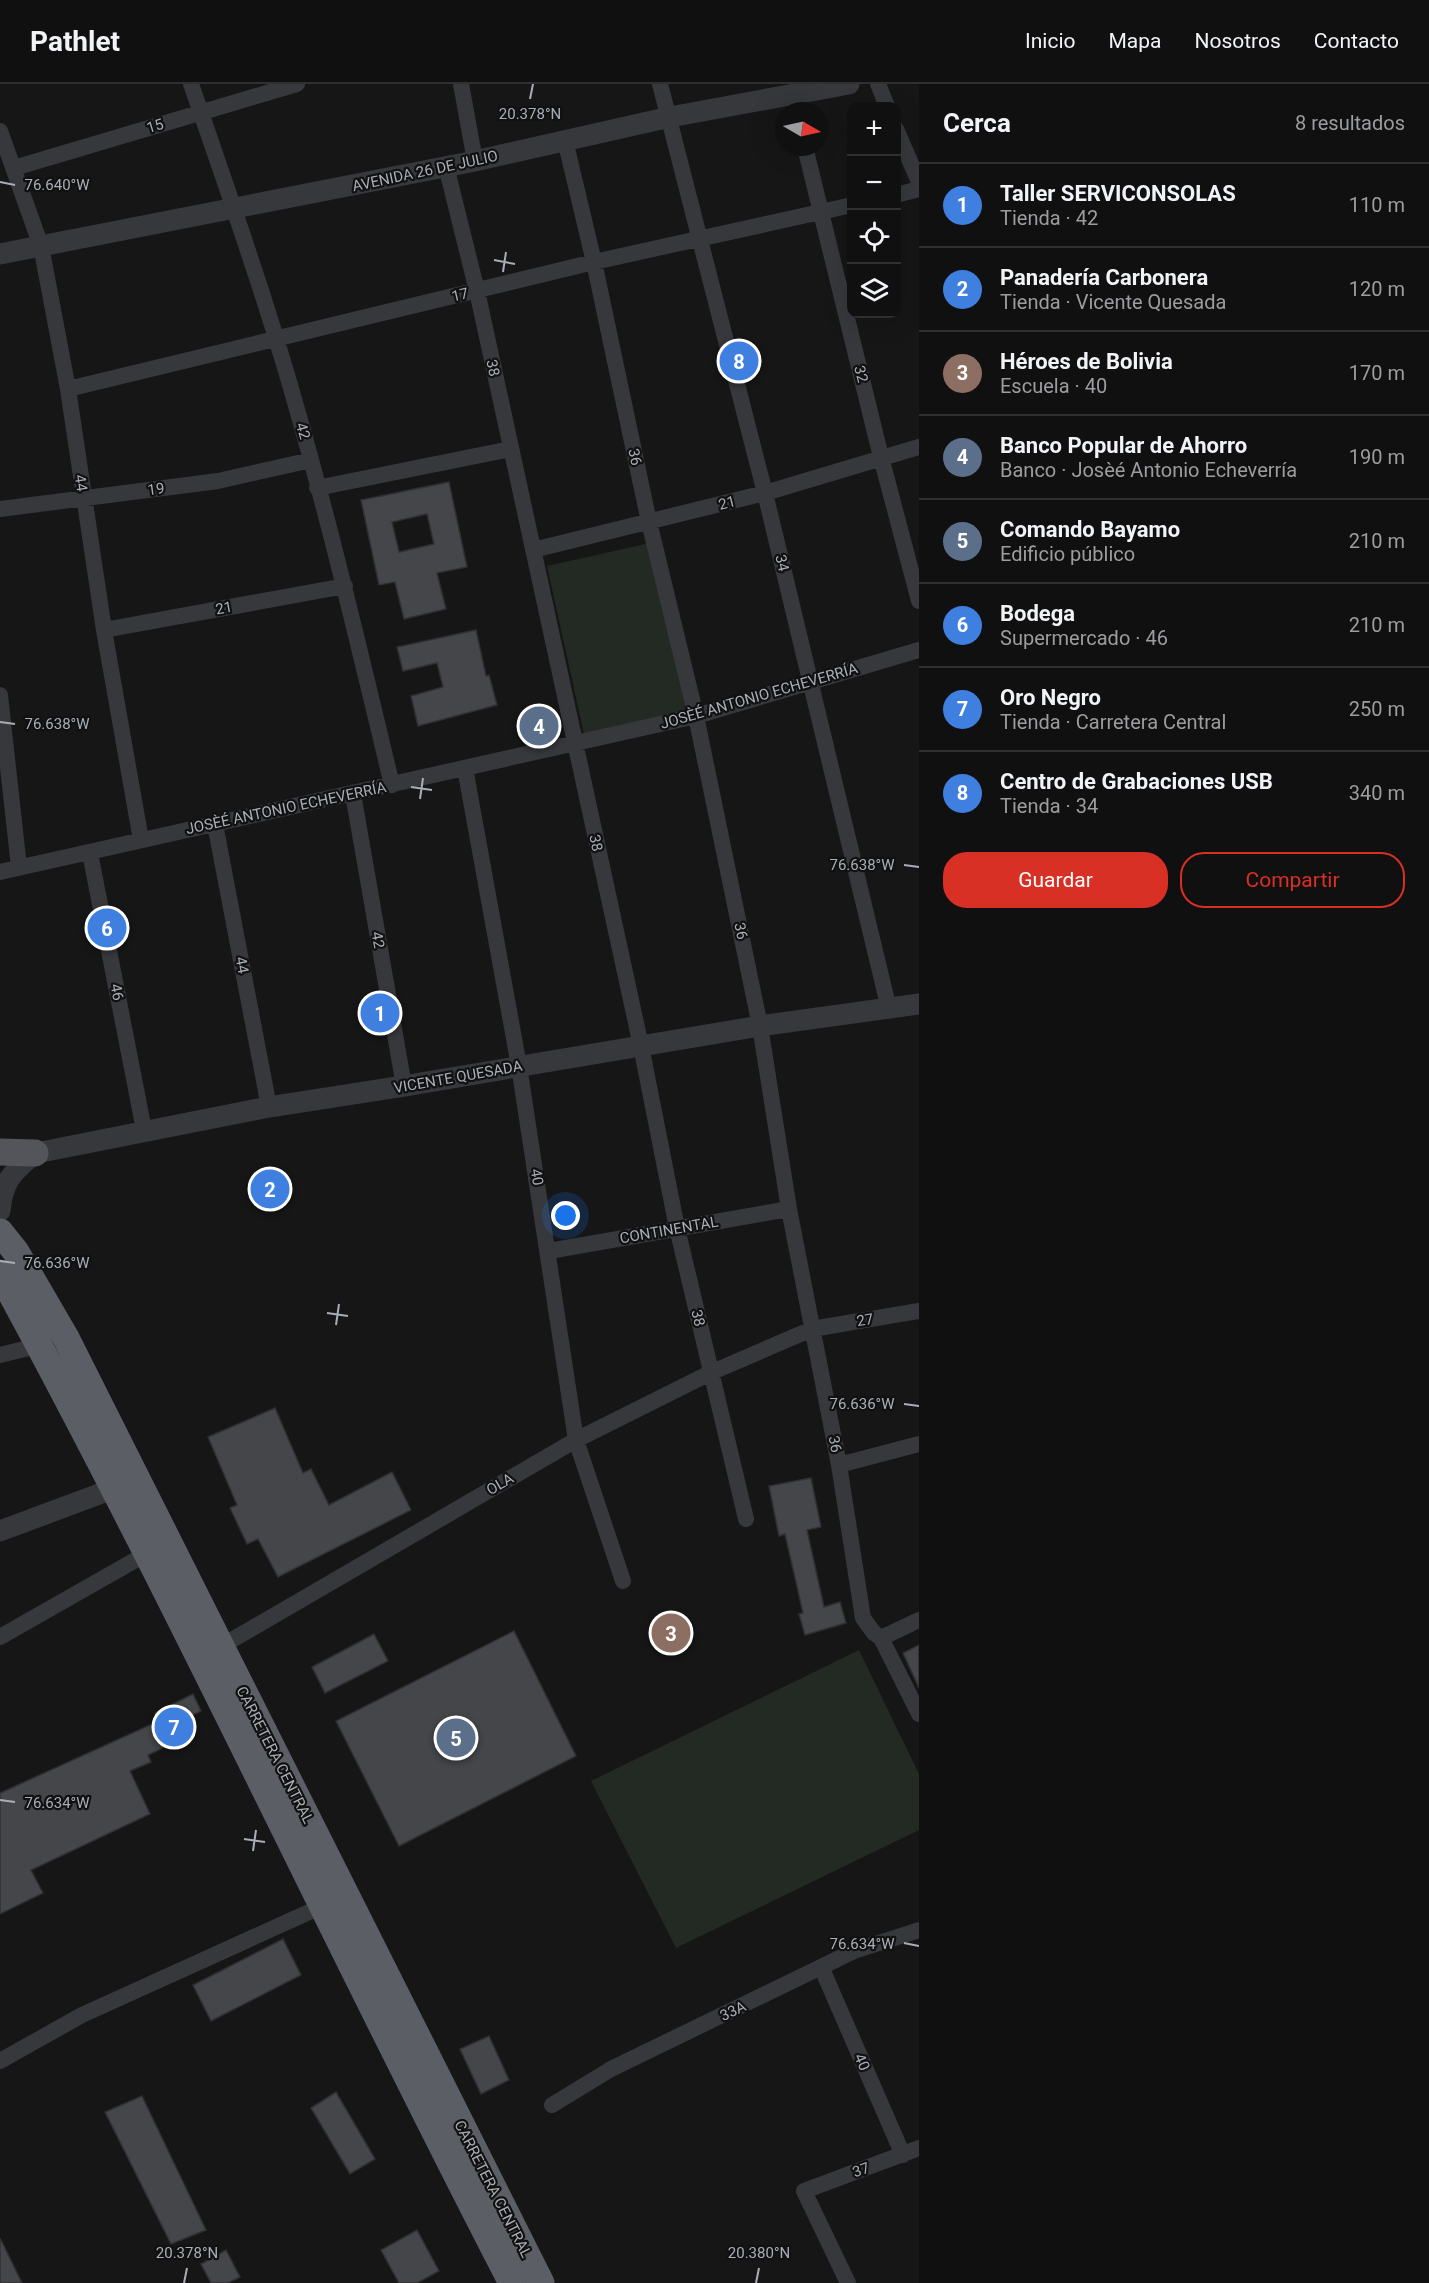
<!DOCTYPE html>
<html lang="es">
<meta charset="utf-8">
<style>
body{margin:0;font-family:Roboto,sans-serif;background:#19191a;color:#f1f3f6}
.controls{position:absolute;right:18px;top:18px;display:grid;overflow:hidden;border-radius:12px;box-shadow:0 6px 24px #0002}
.controls button{width:54px;height:54px;display:grid;place-items:center;padding:0;border:0;border-bottom:2px solid #303031;background:#101011;color:#f1f3f6;font:30px sans-serif}
.compass{position:absolute;left:775px;top:18px;width:54px;height:54px;border-radius:50%;background:#101011;box-shadow:0 6px 24px #0002;rotate:99deg}
.you{position:absolute;left:566px;top:1132px;width:21px;height:21px;margin:-15px;border:4px solid #fff;border-radius:50%;background:#1a73e8;box-shadow:0 0 0 9px #1a73e833}
.badge{display:grid;place-items:center;width:39px;height:39px;border-radius:50%;background:#d93025;color:#fff;font-size:20px;font-weight:700}
.pin{position:absolute;translate:-50% -50%;border:3px solid #fff;box-shadow:0 2px 6px #0006}
.list{margin:0;padding:0;list-style:none}
h2{display:flex;justify-content:space-between;align-items:center;height:78px;margin:0;padding:0 24px;font-size:26px}
h2 small{font-size:20px;font-weight:400;color:#9c9d9f}
.list li{display:grid;grid-template-columns:39px 1fr auto;gap:18px;align-items:center;box-sizing:border-box;height:84px;padding:0 24px;border-top:2px solid #303031}
.list b{display:block;font-size:22px;white-space:nowrap}
.list p{margin:0;font-size:20px;white-space:nowrap;color:#9c9d9f}
.list em{font-size:20px;font-style:normal;color:#9c9d9f}
.actions{display:flex;gap:12px;padding:18px 24px}
.actions a{flex:1;padding:14px 0;border:2px solid #d93025;border-radius:24px;text-align:center;font-size:21px;color:#d93025}
.actions .main{background:#d93025;color:#fff}
.icon{flex:none;width:33px;height:33px;fill:none;stroke:currentColor;stroke-width:2;stroke-linecap:round;stroke-linejoin:round}
.map{position:relative;flex:none;width:919px;height:2199px;overflow:hidden}
header{display:flex;align-items:center;gap:36px;box-sizing:border-box;height:84px;padding:0 30px;background:#101011;border-bottom:2px solid #303031}
header strong{font-size:28px}
nav{display:flex;gap:33px;margin-inline-start:auto;font-size:21px}
main{display:flex}
aside{flex:1;background:#101011}
.map>svg:first-child{display:block}
</style>
<header>
<strong>Pathlet</strong>
<nav><a>Inicio</a><a>Mapa</a><a>Nosotros</a><a>Contacto</a></nav>
</header>
<main>
<div class="map">
<svg width="919" height="2199" viewBox="0 0 919 2199">
<rect width="100%" height="100%" fill="#161617"/>
<path fill="#222a23" d="M650,459l37,168 -103,23 -37,-168z
M859,1566l60,124v56l-243,118 -85,-167z"/>
<path fill="#45464a" stroke="#303033" stroke-width="1.5" fill-rule="evenodd" d="M449,398l18,85 -30,6 9,36 -42,10 -9,-37 -16,3 -18,-85zM427,430l7,30 -35,8 -7,-30z
M476,546l10,46 3,-1 8,30 -79,21 -7,-30 32,-9 -6,-24 -34,8 -6,-24z
M549,627l6,23 -27,6 -6,-23z
M275,1324l28,65 8,-4 18,36 63,-33 19,38 -133,67 -20,-38 -11,5 -17,-36 7,-3 -29,-68z
M811,1394l10,49 -14,3 17,77 16,-5 6,21 -41,12 -6,-21 4,-1 -18,-79 -6,2 -10,-50z
M514,1547l62,125 -177,90 -63,-125z
M374,1550l14,27 -63,32 -13,-26z
M919,1561v43l-16,-35z
M193,1610l8,17 -18,9 7,15 -42,20 3,7 -21,9 20,43 -119,56 12,23 -43,21v-121l159,-72 -4,-8z
M283,1855l18,36 -90,46 -18,-36z
M489,1952l20,44 -28,14 -21,-45z
M336,2008l39,67 -25,15 -39,-66z
M142,2012l64,134 -35,14 -66,-132z
M417,2146l22,41 -22,12h-18l-18,-33z
M0,2154l22,45h-22z
M226,2166l14,27 -12,6h-17l-10,-19z"/>
<g fill="none" stroke-linecap="round" stroke-linejoin="round">
<path stroke="#37383c" stroke-width="16" d="M191,0c29,84 59,169 85,254 45,147 80,297 116,447
M461,0l14,77
M660,0l105,409 124,516
M878,0l9,22
M793,10l4,17
M896,45l23,53
M0,47l41,115 27,143 36,241 37,210
M565,56l29,122 55,260 47,194 64,310 29,183 50,256 24,153 11,15 7,5 38,76
M805,63l76,310 38,144
M446,82l31,125 164,755 36,182 69,291
M14,84l283,-84
M896,111l23,-6
M68,305l526,-127 258,-57
M317,404l193,-39
M0,425l218,-28 93,-21
M533,466l232,-57 154,-46
M104,546l241,-44
M0,611l19,172
M465,684l54,298 57,374 47,141
M353,710l51,292
M215,740l54,283
M90,769l54,277
M0,788l696,-156 223,-66
M549,1167l240,-42
M0,1271l45,-11
M839,1381l80,-21
M0,1553l146,-83
M881,1554l38,-18
M213,1567l363,-211 134,-67 102,-44 107,-18
M822,1885l81,186
M0,1977l82,-46 247,-112
M552,2021l59,-36 243,-118 65,-21
M848,2199l-44,-92 115,-43"/>
<path stroke="#37383c" stroke-width="21" d="M0,170l475,-93 195,-44 179,-33
M21,1072l248,-49 135,-21 356,-60 159,-22
M0,1127c3,-31 12,-38 35,-58
M0,1447l126,-47"/>
<path stroke="#53555b" stroke-width="27" d="M0,1068l35,1"/>
<path stroke="#5b5e64" stroke-width="27" d="M0,1148l16,20 50,86 475,945
M0,1189c181,332 338,675 512,1010"/>
</g>
<path fill="none" stroke="#a9aeb6" stroke-width="2" d="M530,15l3,-15M0,98l15,3M494,176l21,4M503,188l3,-20M0,638l15,2M411,703l21,3M420,715l3,-21M904,781l15,2M0,1177l15,2M327,1229l21,3M336,1241l3,-21M904,1320l15,2M0,1716l15,2M244,1755l21,3M253,1767l3,-21M904,1859l15,3M184,2199l3,-15M756,2199l3,-15"/>
<g text-anchor="middle" stroke-width="4.5" stroke-linejoin="round" paint-order="stroke">
<g font-size="15" fill="#a9aeb6" stroke="#111112">
<text transform="translate(155 42) rotate(-17)" y="5">15</text>
<text transform="translate(425 87) rotate(-12)" y="5">AVENIDA 26 DE JULIO</text>
<text transform="translate(460 211) rotate(-13)" y="5">17</text>
<text transform="translate(493 284) rotate(78)" y="5">38</text>
<text transform="translate(861 290) rotate(76)" y="5">32</text>
<text transform="translate(303 347) rotate(74)" y="5">42</text>
<text transform="translate(635 373) rotate(78)" y="5">36</text>
<text transform="translate(81 399) rotate(82)" y="5">44</text>
<text transform="translate(156 405) rotate(-8)" y="5">19</text>
<text transform="translate(727 419) rotate(-14)" y="5">21</text>
<text transform="translate(782 479) rotate(77)" y="5">34</text>
<text transform="translate(224 524) rotate(-10)" y="5">21</text>
<text transform="translate(759 612) rotate(-16)" y="5">JOSÈÉ ANTONIO ECHEVERRÍA</text>
<text transform="translate(286 724) rotate(-12)" y="5">JOSÈÉ ANTONIO ECHEVERRÍA</text>
<text transform="translate(596 759) rotate(78)" y="5">38</text>
<text transform="translate(741 847) rotate(78)" y="5">36</text>
<text transform="translate(378 856) rotate(80)" y="5">42</text>
<text transform="translate(242 881) rotate(79)" y="5">44</text>
<text transform="translate(117 908) rotate(79)" y="5">46</text>
<text transform="translate(458 993) rotate(-10)" y="5">VICENTE QUESADA</text>
<text transform="translate(537 1093) rotate(81)" y="5">40</text>
<text transform="translate(669 1146) rotate(-10)" y="5">CONTINENTAL</text>
<text transform="translate(698 1234) rotate(77)" y="5">38</text>
<text transform="translate(865 1236) rotate(-9)" y="5">27</text>
<text transform="translate(835 1360) rotate(79)" y="5">36</text>
<text transform="translate(500 1400) rotate(-30)" y="5">OLA</text>
<text transform="translate(275 1671) rotate(63)" y="5">CARRETERA CENTRAL</text>
<text transform="translate(733 1927) rotate(-25)" y="5">33A</text>
<text transform="translate(862 1978) rotate(67)" y="5">40</text>
<text transform="translate(861 2086) rotate(-20)" y="5">37</text>
<text transform="translate(493 2105) rotate(63)" y="5">CARRETERA CENTRAL</text>
</g>
</g>
<g font-size="15" text-anchor="middle" fill="#a9aeb6" stroke="#111112" stroke-width="4.5" stroke-linejoin="round" paint-order="stroke">
<text x="530" y="35">20.378°N</text>
<text x="57" y="106">76.640°W</text>
<text x="57" y="645">76.638°W</text>
<text x="862" y="786">76.638°W</text>
<text x="57" y="1184">76.636°W</text>
<text x="862" y="1325">76.636°W</text>
<text x="57" y="1724">76.634°W</text>
<text x="862" y="1865">76.634°W</text>
<text x="187" y="2174">20.378°N</text>
<text x="759" y="2174">20.380°N</text>
</g>
</svg>
<div class="controls">
<button>+</button>
<button>−</button>
<button><svg class="icon" aria-label="locate" viewBox="0 0 24 24"><circle cx="12" cy="12" r="6"/><path d="M12 2v4M12 18v4M2 12h4M18 12h4"/></svg></button>
<button><svg class="icon" aria-label="layers" viewBox="0 0 24 24"><path d="M12 4l9 5-9 5-9-5zM3 14l9 5 9-5"/></svg></button>
</div>
<svg class="compass" viewBox="-18 -18 36 36"><path d="M0-13l5 13h-10z" fill="#e53935"/><path d="M0 13l5-13h-10z" fill="#9c9d9f"/></svg>
<div class="you"></div>
<div class="pin badge" style="left:380px;top:929px;background:#3f7fe0">1</div>
<div class="pin badge" style="left:270px;top:1105px;background:#3f7fe0">2</div>
<div class="pin badge" style="left:671px;top:1549px;background:#8d6e63">3</div>
<div class="pin badge" style="left:539px;top:642px;background:#5c6f8a">4</div>
<div class="pin badge" style="left:456px;top:1654px;background:#5c6f8a">5</div>
<div class="pin badge" style="left:107px;top:844px;background:#3f7fe0">6</div>
<div class="pin badge" style="left:174px;top:1643px;background:#3f7fe0">7</div>
<div class="pin badge" style="left:739px;top:277px;background:#3f7fe0">8</div>
</div>
<aside>
<h2>Cerca<small>8 resultados</small></h2>
<ul class="list">
<li><span class="badge" style="background:#3f7fe0">1</span><div><b>Taller SERVICONSOLAS</b><p>Tienda · 42</p></div><em>110 m</em></li>
<li><span class="badge" style="background:#3f7fe0">2</span><div><b>Panadería Carbonera</b><p>Tienda · Vicente Quesada</p></div><em>120 m</em></li>
<li><span class="badge" style="background:#8d6e63">3</span><div><b>Héroes de Bolivia</b><p>Escuela · 40</p></div><em>170 m</em></li>
<li><span class="badge" style="background:#5c6f8a">4</span><div><b>Banco Popular de Ahorro</b><p>Banco · Josèé Antonio Echeverría</p></div><em>190 m</em></li>
<li><span class="badge" style="background:#5c6f8a">5</span><div><b>Comando Bayamo</b><p>Edificio público</p></div><em>210 m</em></li>
<li><span class="badge" style="background:#3f7fe0">6</span><div><b>Bodega</b><p>Supermercado · 46</p></div><em>210 m</em></li>
<li><span class="badge" style="background:#3f7fe0">7</span><div><b>Oro Negro</b><p>Tienda · Carretera Central</p></div><em>250 m</em></li>
<li><span class="badge" style="background:#3f7fe0">8</span><div><b>Centro de Grabaciones USB</b><p>Tienda · 34</p></div><em>340 m</em></li>
</ul>
<div class="actions"><a class="main">Guardar</a><a>Compartir</a></div>
</aside>
</main>
